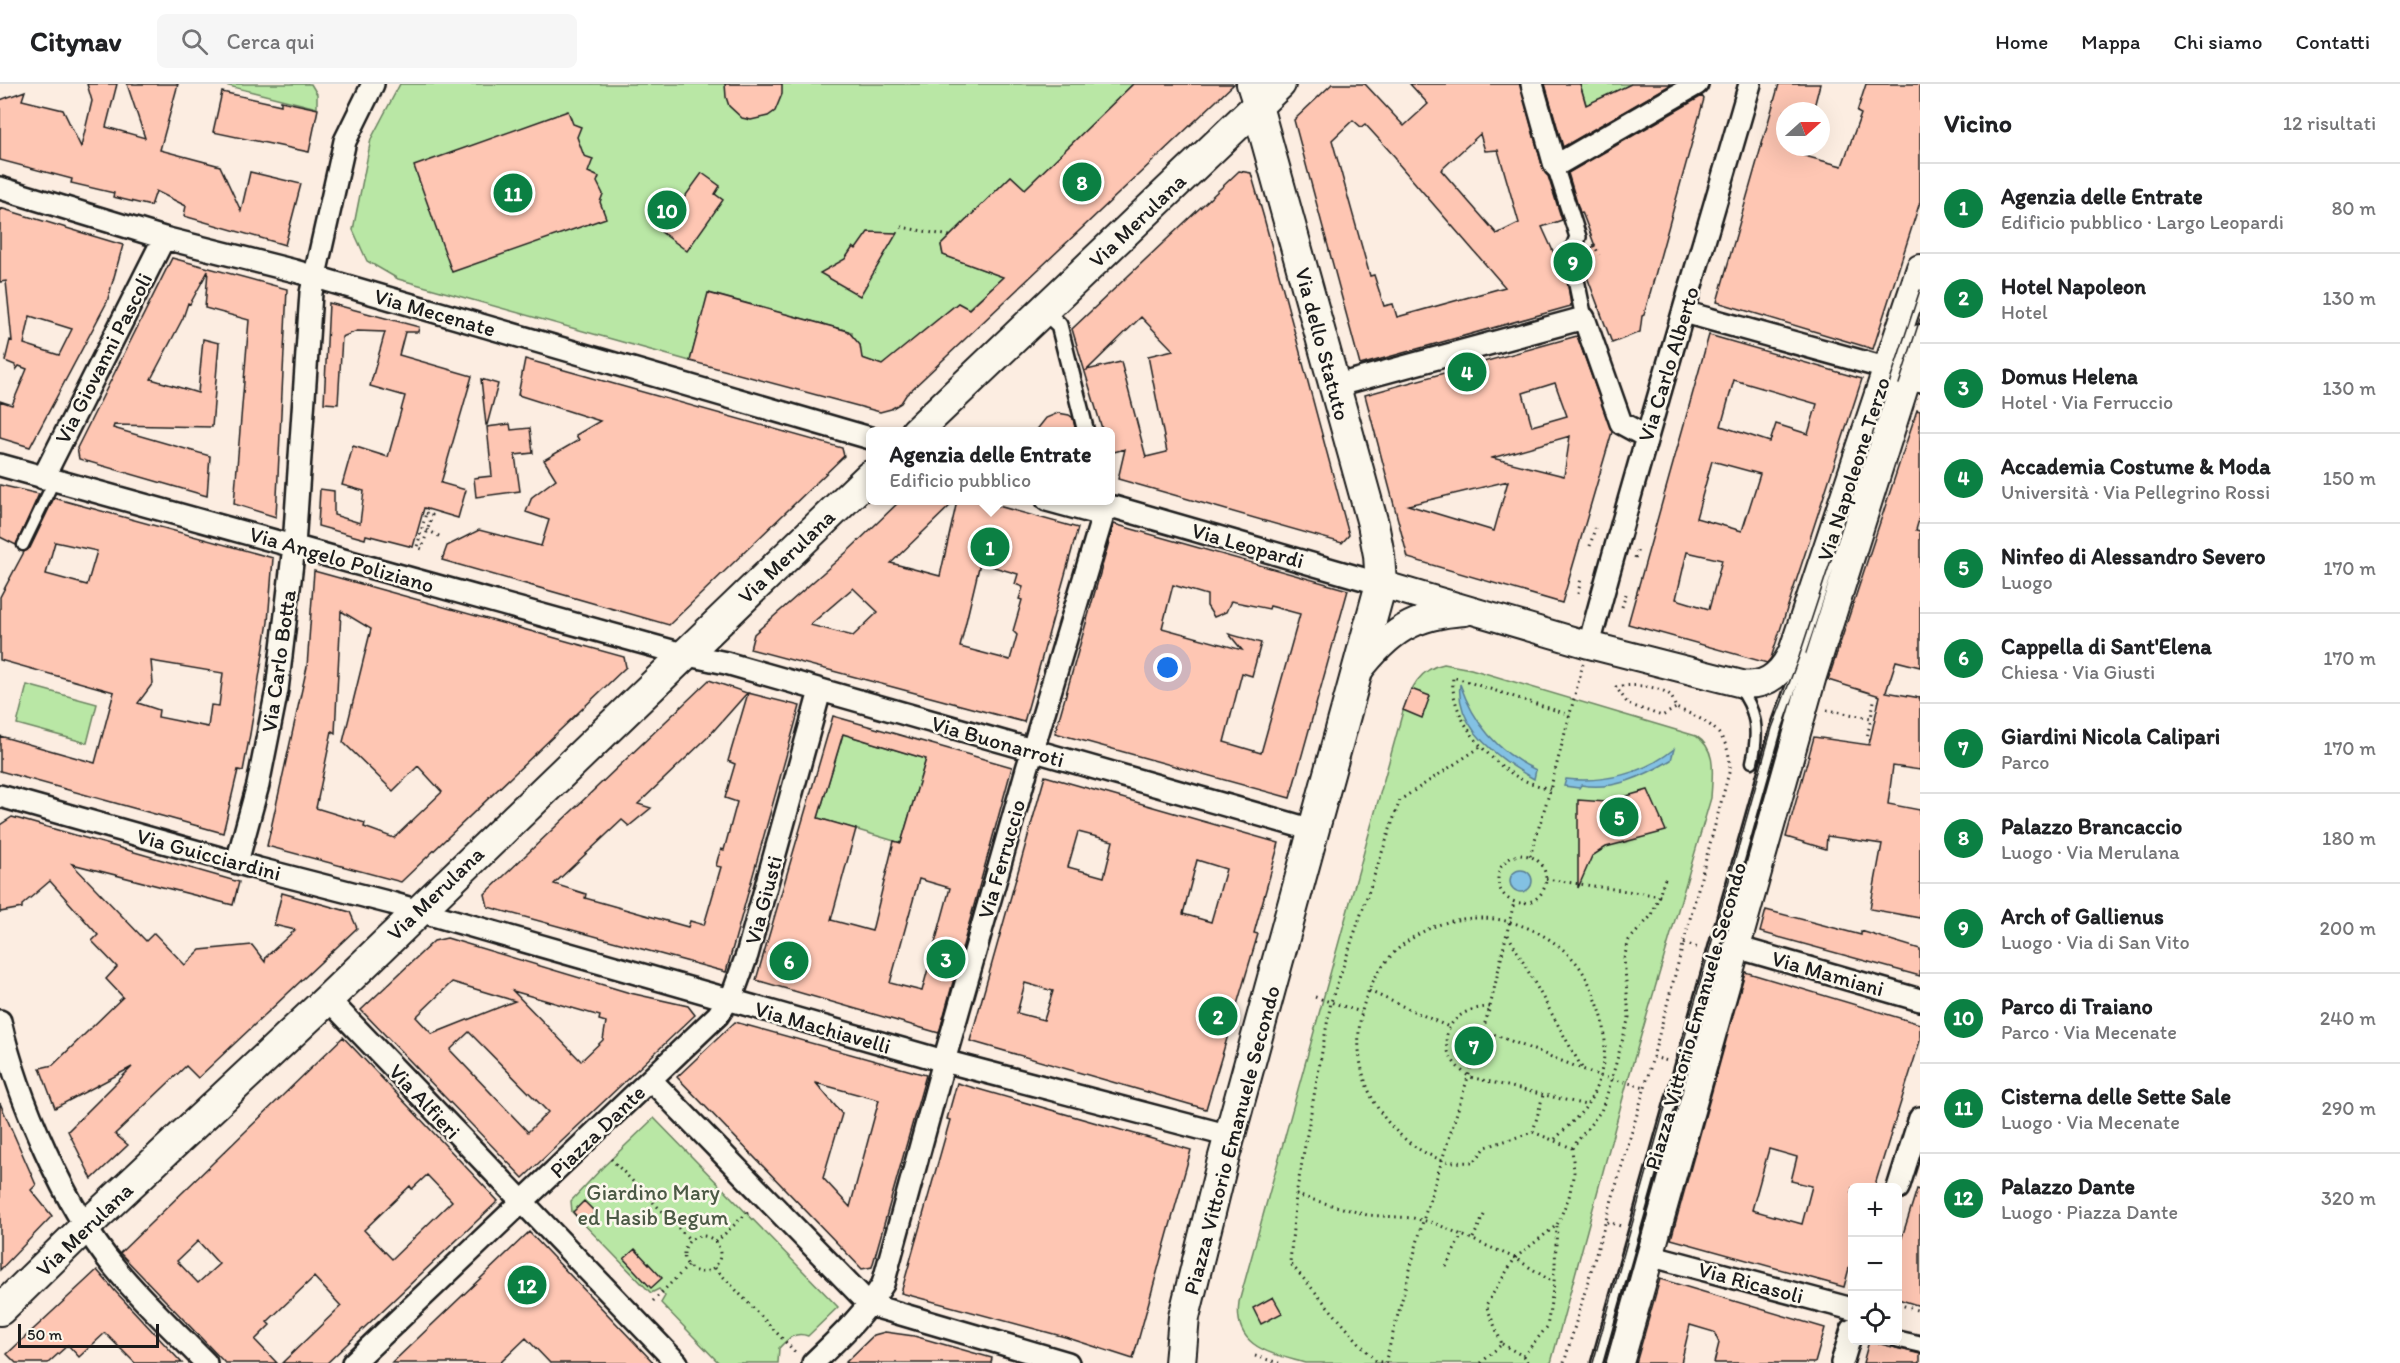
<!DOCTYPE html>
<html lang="it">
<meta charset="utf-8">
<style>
body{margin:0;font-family:Itim,sans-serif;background:#f6f6f6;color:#202124}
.controls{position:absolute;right:18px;bottom:18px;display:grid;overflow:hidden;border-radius:9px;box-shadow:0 6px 24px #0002}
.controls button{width:54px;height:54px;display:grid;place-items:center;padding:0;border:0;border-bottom:2px solid #e0e0e0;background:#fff;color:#202124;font:30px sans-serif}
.compass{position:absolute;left:1776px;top:18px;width:54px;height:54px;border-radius:50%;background:#fff;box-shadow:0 6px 24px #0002;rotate:69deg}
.scale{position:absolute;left:18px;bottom:15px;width:141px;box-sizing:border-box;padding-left:6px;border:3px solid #1c1c1c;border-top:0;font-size:16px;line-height:21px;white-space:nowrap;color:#1c1c1c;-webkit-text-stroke:4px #fbf7ec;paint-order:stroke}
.you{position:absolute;left:1168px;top:584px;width:21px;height:21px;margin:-15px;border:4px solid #fff;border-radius:50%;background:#1a73e8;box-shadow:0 0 0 9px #1a73e833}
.badge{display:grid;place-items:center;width:39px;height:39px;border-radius:50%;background:#0b8043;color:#fff;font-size:20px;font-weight:700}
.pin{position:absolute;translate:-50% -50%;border:3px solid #fff;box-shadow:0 2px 6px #0006}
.popup{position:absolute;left:866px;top:343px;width:249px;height:78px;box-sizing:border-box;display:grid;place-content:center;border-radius:9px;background:#fff;filter:drop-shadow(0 2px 4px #0005);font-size:20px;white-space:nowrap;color:#757577}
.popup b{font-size:22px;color:#202124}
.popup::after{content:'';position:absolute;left:50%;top:100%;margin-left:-12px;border:12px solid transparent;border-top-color:#fff}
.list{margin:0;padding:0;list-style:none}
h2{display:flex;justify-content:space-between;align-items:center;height:78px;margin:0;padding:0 24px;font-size:26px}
h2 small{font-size:20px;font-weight:400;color:#757577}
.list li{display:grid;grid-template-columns:39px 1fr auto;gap:18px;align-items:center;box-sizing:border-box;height:90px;padding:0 24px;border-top:2px solid #e0e0e0}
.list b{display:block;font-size:22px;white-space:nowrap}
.list p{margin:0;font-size:20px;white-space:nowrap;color:#757577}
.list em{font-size:20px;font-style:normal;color:#757577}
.icon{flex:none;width:33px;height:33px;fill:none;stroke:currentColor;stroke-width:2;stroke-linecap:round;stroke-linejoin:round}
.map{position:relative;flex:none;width:1920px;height:1279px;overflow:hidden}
header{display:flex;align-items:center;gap:36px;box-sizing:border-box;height:84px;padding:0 30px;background:#fff;border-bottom:2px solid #e0e0e0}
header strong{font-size:28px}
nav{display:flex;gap:33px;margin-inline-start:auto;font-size:21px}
.search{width:420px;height:54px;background:#f6f6f6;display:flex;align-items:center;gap:15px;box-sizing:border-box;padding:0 21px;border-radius:9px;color:#757577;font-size:22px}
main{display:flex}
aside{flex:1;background:#fff}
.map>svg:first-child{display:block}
</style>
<header>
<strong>Citynav</strong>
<div class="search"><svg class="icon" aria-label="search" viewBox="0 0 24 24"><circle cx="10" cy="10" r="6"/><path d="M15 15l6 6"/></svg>Cerca qui</div>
<nav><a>Home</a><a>Mappa</a><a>Chi siamo</a><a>Contatti</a></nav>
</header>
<main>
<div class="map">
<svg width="1920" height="1279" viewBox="0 0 1920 1279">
<rect width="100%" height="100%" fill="#fcede1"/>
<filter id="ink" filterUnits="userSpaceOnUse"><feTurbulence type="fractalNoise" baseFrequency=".0167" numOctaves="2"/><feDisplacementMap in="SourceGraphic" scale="12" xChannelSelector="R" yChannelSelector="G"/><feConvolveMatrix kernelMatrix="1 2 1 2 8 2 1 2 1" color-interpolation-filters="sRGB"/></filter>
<g filter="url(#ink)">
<path fill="#b9e7a5" stroke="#6a8260" stroke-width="1.5" d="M221,0h90l6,10v14z
M400,0h733l-108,105 -14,-13 -70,69 2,10 60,22 -35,32 -86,56 -23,-8 1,-12 -8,-9v-4l-143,-39 -19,68 -292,-82 -31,-18 -14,-31 18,-91z
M1580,0h51l-44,23z
M1444,580l27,5 225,67c22,14 16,40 15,62l-84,285 -76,280h-246c-35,-10 -72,-15 -66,-61l164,-591c8,-23 16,-42 41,-47z
M27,601l70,19 -10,39 -70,-19z
M843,650l83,25 -25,84 -83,-25z
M654,1034l184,189 -30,29c-14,-5 -20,3 -29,12l-1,15h-59l-58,-60 4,-7 -6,-7 -8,4 -79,-81 -1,-11 32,-34z"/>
<path fill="#83c1e3" stroke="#5a7f93" stroke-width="1.5" d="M1460,600c14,40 38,69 76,86l-2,9c-34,-19 -79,-51 -74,-95z
M1674,665l-3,11c-27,16 -58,31 -90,25l-2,3 -15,-2 2,-7c37,4 78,-5 108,-30z
M1510 797a11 11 0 1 1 22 0a11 11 0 1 1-22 0Z"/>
<path fill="#fec6b3" stroke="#1c1c1c" stroke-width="1.5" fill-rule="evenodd" d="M87,0h30l-11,43 39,11 -18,-54h51l-18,66 60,16 21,45 9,-39 51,12 -16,61 -101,-29 2,-10 -30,-15 -5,15 -38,-9 1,-4 -43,-10 1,-4 -72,-19v-60l25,-9 -3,9 41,10 18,37 11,-46z
M725,0h57v10l-7,17 -7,5 -17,4 -9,-2 -13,-12 -3,-9z
M1133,0h101l-328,311 -5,8 -10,6 -11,3 -11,-3 -179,-48 18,-68 140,38 12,14 2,13 20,7 76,-62 11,6 34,-32 -60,-22 -2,-10 70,-69 14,13z
M1332,0h33l39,42 24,-22 -18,-20h110l23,85 5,7 14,44 -20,7 16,35 3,-1 4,4 6,41 -211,59 -66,-245zM1353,36l8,7 4,-3 31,34v3l109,126 -108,30 -4,-13 -9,2 -10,-31 -4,1 -38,-136zM1480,50l5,17 13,-1 21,73 -22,11 -56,-64z
M1545,0h35l6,21 45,-21h41l-109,63z
M1779,0h41l-7,27h-28v36h18l-2,8 41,11 19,-52 -4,-2 9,-28h54v118l-47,147 -156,-47z
M222,8l59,13v-4l37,8 -9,43 -96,-20z
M1702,12l2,3 -60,216 -2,1 -2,16 -28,11 -32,-85 3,-6 12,-6 -13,-34 -2,1 -12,-40z
M568,27l5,13 8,3 -4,10 7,19 9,3 -5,13 11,5 -2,5 6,12 -3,8 6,16 -154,54 -38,-106z
M1239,87l12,2 13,45 85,317 -7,8 -224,-64 7,-30 -15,4v-21h-7l-31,-103zM1141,233l32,33 -25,6 19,96 -21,5 -25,-95 -34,8z
M702,89l18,13 -5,8 8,6 -36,51 -27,-20z
M0,124l123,37 -16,57 -77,145 -30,-9v-37l12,4 15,-36 -8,-3 -3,4 -1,-5 -10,-4 5,-21 2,1 -6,-60 -6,1zM30,232l42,13 -13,26 -35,-11z
M868,148l29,1 -37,63 -40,-23 25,-14 8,-12 3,2z
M172,174l115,31 -11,228 -42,-13 15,-184 -44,-12 3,-37 -18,33 -2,-1 -5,15 -32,61 47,14 5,-54 16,4 -7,84 -98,-2 -1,3 97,28 -3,40 -128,-37 -2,-11z
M329,219l90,24 -1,5h-13l-6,23 73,21 -31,107 25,7 -8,28 -34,-10 -11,39 -47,-12 -1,4 -47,-13 2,-37 14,2v24l26,8 4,-32 -22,-6 11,-39 35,11 17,-61 -35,-10 15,-54 -28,-1 -15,6 -4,67 -14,-1z
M1709,251l153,44 -91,279 -4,5 -139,-39zM1734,296l83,24 -9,30 -32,-10 -6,18 -49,-16zM1712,377l48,13 -18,57 -46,-13zM1687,468l35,8 -13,49 -33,-10z
M1577,252l35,96 -50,171 -154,-45 -43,-163zM1555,299l12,33 -35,10 -9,-33zM1570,352l-6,40 -72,-18zM1508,397l-14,50 -86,-26z
M525,275l317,89 2,8 -175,169 -227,-65 5,-14 32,-16 62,16 8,-26 -23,-8 6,-15 24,-18 -12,-19 35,-20 -3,-5 24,-14 -82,-26z
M481,295l17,5 -11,41h-1z
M1917,326l3,1v105l-4,14 4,1v136l-24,-6 -10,31 34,6v72l-27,-4 -5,38 32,6v108l-50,-9 12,-65 -55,-8 -1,13 -40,-12 28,-100 55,8 11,-49 -52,-16z
M1058,329l11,2 4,3 3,14h-41l11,-14z
M510,340l1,6 19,-2 3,25 -18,2 5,36 -44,6 -2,-19 18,-2 -5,-49z
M0,401l39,9 -23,51 -16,-8z
M54,414l219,60 -5,64 -18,112 -7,37 -5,-1 -15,63 -223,-62v-35l95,27 19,-71 -114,-32v-63l24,-45 6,-4zM55,458l42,9 -10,34 -41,-11zM151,577l72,12 -4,33 -8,-1 -3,22 -50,-10 1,-7 -21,-7 15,-20z
M900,417h55l-64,62 49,13 17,-75h23l98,27 -54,194 -274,-73 4,-15 95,-84zM980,479l38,11 -3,10 8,3 -4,12 3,1 -9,31 4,4 -7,25 -50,-13zM853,504l25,24 -25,24 -43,-11z
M1114,440l234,66 -58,208 -235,-65zM1173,501l34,10v11l7,11 12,-5 5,-11 38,8 1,-3 30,8 -39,139 -37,-11 18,-69 10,3 9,-33 -32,-9 13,16 -80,-22z
M314,487l310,86 2,10 -225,215 -134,-36 40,-179zM341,527l30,18 -28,113 50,49 25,-25 24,26 -48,46 -30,-11 1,-4 -49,-15 16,-77 3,2z
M709,596l38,13 -39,44 -70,67 13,4 -22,18 -7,-6 -68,64 32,10 -1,4 103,29 2,-6 14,4 17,-58 -5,-1 2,-8 3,-9 3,1 13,-48 -12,-4 10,-34 -7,-3 20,-68 52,13 -74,266 -238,-65 -3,-13z
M1411,605l19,7 -8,22 -19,-8z
M833,632l179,51 -73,266 -183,-53zM843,650l83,25 -25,84 -7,-2 -22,90 -41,-11 25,-91 -38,-11zM919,795l31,9 -28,103 -32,-8z
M1045,692l234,67 -25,90 4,1 -52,175 -236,-68zM1078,748l35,9 -9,36 -36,-10zM1197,776l29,9 -15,53 -28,-8zM1025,899l28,8 -9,29 -27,-7z
M1648,706l18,41 -60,16 -14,9 -14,32v-88l28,2z
M12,733l227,65 -6,23 -161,-41 74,77 8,-8 31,32 15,-15 52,-5 13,17 1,-5 29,-27 -21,-5 8,-32 68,19 7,16 -159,150 -12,-12 -71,68 13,11 -36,34 -24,-48 64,-64 -77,41 -15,-40 13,-3 70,-68 -17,-18 11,-12 -25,-26 6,-6 -48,-54 -28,24v3l-22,4v-87z
M1766,826l95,25v-4l59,18v27l-160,-44z
M447,854l183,55 58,13 7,9 -172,163 -162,-168 73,-69zM452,898l63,19 -83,33 -16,-17zM513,907l87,25 -1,4 7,2 -3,18 -22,21zM469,948l79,80 -20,20 -78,-82z
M1745,888l175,52v17l-46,147h-22v69l-8,30 -173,-48zM1769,1065l28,8 -6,24 21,5 -10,38 -50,-14z
M735,938l191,53 -54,192 -10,2 -185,-192zM816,999l63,17 -29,107 -27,-29 19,-64z
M343,953l155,164 -171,162h-45l59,-57 -27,-29 -47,45 3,3 -15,15 22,23h-52l-105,-110zM427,1091l25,26 -60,58 -28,-29 46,-44 2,3zM198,1157l21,23 -21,19 -21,-22z
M957,999l234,67 -58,209 -68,-22 -164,-44 49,-173 -3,-1z
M0,1019l36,82 -5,5 21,26 -52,54z
M1917,1105l3,1v116l-22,-7v-49z
M584,1117l11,11 -12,12 -10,-12z
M529,1148l125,131h-104l-24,-25 -26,25h-108z
M635,1165l27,29 -11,10 -27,-29z
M97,1186l18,21 67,72h-47l-30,-30 -26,24 -11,-12 -20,18h-32l-9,-9z
M1660,1195l165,49 -10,35h-101l5,-20 -5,-11 -24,-7 -9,38h-45z
M1273,1213l9,16 -21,11 -8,-16z
M885,1248l29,4 78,22 -1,5h-146l29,-28z
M1869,1257l51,13v9h-57z"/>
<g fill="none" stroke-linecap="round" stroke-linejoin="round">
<g stroke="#1c1c1c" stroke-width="15">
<path id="service" d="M23,461l31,-64
M1738,602c19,24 21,46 14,76
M1597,1279l147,-521 32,-113 26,-72"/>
</g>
<g stroke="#1c1c1c" stroke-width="20">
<path id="pedestrian" d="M1555,82l23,71 -8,20
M1574,186l10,48
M1043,226l16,15 27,107
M1898,1255l22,5"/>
</g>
<g stroke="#1c1c1c" stroke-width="26">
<path id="minor" d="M1532,0l23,82 142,-82
M0,104l164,50 131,33 575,167
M1684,228l216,60
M1334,302l250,-68 37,105 24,13
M0,381l683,189 43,9 587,167
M43,394l121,-240
M1047,416l55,15
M1589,561c50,-188 107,-374 161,-561
M0,712l259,73 132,34 553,158 286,75
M237,778l21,-77 19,-95 17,-144 17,-253 34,-152 28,-57
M1736,863l184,53
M328,915l349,364
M0,937c17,76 65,187 115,247 27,33 61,64 91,95
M651,996l219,225 198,58
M1898,1104l22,-70
M1649,1171l203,54
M353,1279l365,-348 16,-24 13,-36 73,-264
M813,1279c26,-25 51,-48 70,-79l61,-223 83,-292 77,-257 10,-5 267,77
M1842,1279l10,-33"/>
</g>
<g stroke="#1c1c1c" stroke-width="30">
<path id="tertiary" d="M1250,0l7,22
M1381,500l208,61 153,39c26,4 42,-13 51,-35l127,-381
M1358,588c31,-40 55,-57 107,-60
M1620,1279l193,-687 96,-302"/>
</g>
<g stroke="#1c1c1c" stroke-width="34">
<path id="secondary" d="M1920,256l-11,34 11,3
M916,348l364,-348
M0,1226l86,-84 242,-227 542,-523
M1180,1279l4,-46 38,-153 159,-580 -2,-29 -6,-31 -116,-418"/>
</g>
<path stroke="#1c1c1c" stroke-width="3" stroke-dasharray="1.5 4.5" stroke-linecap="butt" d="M901,143l49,9
M1594,160l5,11
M426,429l6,2 -10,34 -5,-2z
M427,446l14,7
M1590,462l5,-18
M1635,474l3,-9
M1578,510l3,-16
M1622,523l5,-16
M1827,626l44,8 3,-17 5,1
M1870,655l-3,-1 4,-20
M1550,705c-10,-3 -21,-6 -31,-11 -32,-18 -70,-62 -66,-101l117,38
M1498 795a24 24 0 1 1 48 0a24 24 0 1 1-48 0Z
M1530,772l19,-62 34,-130
M1546,795l115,17
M1508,851l74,133
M1684,859l14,5v2
M1369,907l80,36
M1315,913l46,15
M1490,923c-47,1 -60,44 -20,70l116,28
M1483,946l117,46 45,11
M1653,973l15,4
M1533,1048l10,-37
M1572,1064l29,-37 6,-16 22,-78 -5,-59 5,-18 23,-25 14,-39
M611,1075l79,81
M1296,1111l71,20 46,3 21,5 81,35 39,25
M1607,1138l14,4
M684 1170a18 18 0 1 1 36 0a18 18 0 1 1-36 0Z
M1473,1154l13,-27
M716,1158l33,-31
M1446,1183l16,-33
M715,1184l81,85
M653,1217l35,-35
M1898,1220l22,7
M1502,1260l21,12 5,7
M1255,1272l24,7
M1523,1272l24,-29 7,-44 3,-57
M1385,1279l38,-142 67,-214 24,-105
M1387,1279l-12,-2 -85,-98 6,-68 35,-193 69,-202 82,-54
M1481,1279l21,-19 -16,-39 29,-47 42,-33 12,-28 5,-25 -2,-24 -39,-16 -47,15 -12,15c-9,0 -19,1 -28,-1 -27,-7 -52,-28 -67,-51 -37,-57 -23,-139 38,-175 50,-30 113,-19 154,22 14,14 21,32 28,51 12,29 5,74 -14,100 -10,12 -21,22 -32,33
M1564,1279l81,-276 85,-318c0,-37 -23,-49 -54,-61 -2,-4 -3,-10 -6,-13 -12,-10 -40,-11 -54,-8l12,17 34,12 14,-8"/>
<use href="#service" stroke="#fbf7ec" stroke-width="10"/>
<use href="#pedestrian" stroke="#fbf7ec" stroke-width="15"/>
<use href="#minor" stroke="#fbf7ec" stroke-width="21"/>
<use href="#tertiary" stroke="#fbf7ec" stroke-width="26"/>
<use href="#secondary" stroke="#fbf7ec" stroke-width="30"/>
<path stroke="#1c1c1c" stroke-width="1.5" d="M1899,300l21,-65
M1593,1279l179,-635 27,-71 121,-367"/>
</g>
</g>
<g text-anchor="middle" stroke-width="5" stroke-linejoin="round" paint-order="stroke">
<g font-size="22" fill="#1c1c1c" stroke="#fbf7ec">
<text transform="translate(1137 136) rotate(-44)" y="8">Via Merulana</text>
<text transform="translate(435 228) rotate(16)" y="8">Via Mecenate</text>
<text transform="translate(1323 260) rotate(75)" y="8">Via dello Statuto</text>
<text transform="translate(103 274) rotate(-63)" y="8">Via Giovanni Pascoli</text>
<text transform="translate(1668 280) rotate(-73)" y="8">Via Carlo Alberto</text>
<text transform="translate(1853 385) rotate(-72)" y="8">Via Napoleone Terzo</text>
<text transform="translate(1248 461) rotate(16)" y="8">Via Leopardi</text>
<text transform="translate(786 472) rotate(-44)" y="8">Via Merulana</text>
<text transform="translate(342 475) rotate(16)" y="8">Via Angelo Poliziano</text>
<text transform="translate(278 577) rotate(-82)" y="8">Via Carlo Botta</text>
<text transform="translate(998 657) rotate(16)" y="8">Via Buonarroti</text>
<text transform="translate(209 770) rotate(15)" y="8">Via Guicciardini</text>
<text transform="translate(1001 775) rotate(-74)" y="8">Via Ferruccio</text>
<text transform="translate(435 809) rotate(-44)" y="8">Via Merulana</text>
<text transform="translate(763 816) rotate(-75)" y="8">Via Giusti</text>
<text transform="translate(1828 889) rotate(16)" y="8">Via Mamiani</text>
<text transform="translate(1695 932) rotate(-74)" y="8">Piazza Vittorio Emanuele Secondo</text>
<text transform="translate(823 943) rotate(16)" y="8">Via Machiavelli</text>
<text transform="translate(425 1017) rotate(47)" y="8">Via Alfieri</text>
<text transform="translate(597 1047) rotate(-44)" y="8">Piazza Dante</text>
<text transform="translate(1231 1056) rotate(-75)" y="8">Piazza Vittorio Emanuele Secondo</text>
<text transform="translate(84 1145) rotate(-44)" y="8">Via Merulana</text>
<text transform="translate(1751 1198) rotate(15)" y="8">Via Ricasoli</text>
</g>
<g font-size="22" fill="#4b5945" stroke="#fbf7ec">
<text x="653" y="1116">Giardino Mary<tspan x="653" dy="25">ed Hasib Begum</tspan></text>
</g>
</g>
</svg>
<div class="controls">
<button>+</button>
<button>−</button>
<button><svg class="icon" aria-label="locate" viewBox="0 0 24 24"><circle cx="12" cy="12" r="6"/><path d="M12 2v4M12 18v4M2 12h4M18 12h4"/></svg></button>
</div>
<svg class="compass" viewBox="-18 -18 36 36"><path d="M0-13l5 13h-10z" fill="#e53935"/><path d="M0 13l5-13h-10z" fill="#757577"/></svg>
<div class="scale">50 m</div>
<div class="you"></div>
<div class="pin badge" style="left:990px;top:463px">1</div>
<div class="popup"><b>Agenzia delle Entrate</b>Edificio pubblico</div>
<div class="pin badge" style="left:1218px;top:932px">2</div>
<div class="pin badge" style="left:946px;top:875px">3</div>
<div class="pin badge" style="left:1467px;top:288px">4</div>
<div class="pin badge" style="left:1619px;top:733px">5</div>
<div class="pin badge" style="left:789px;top:877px">6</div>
<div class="pin badge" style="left:1474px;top:962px">7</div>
<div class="pin badge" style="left:1082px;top:98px">8</div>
<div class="pin badge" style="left:1573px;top:178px">9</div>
<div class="pin badge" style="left:667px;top:126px">10</div>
<div class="pin badge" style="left:513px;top:109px">11</div>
<div class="pin badge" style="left:527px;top:1201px">12</div>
</div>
<aside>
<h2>Vicino<small>12 risultati</small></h2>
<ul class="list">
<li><span class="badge">1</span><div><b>Agenzia delle Entrate</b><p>Edificio pubblico · Largo Leopardi</p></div><em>80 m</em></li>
<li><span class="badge">2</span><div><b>Hotel Napoleon</b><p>Hotel</p></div><em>130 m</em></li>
<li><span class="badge">3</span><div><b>Domus Helena</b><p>Hotel · Via Ferruccio</p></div><em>130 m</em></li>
<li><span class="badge">4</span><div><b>Accademia Costume &amp; Moda</b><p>Università · Via Pellegrino Rossi</p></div><em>150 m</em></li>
<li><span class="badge">5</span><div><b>Ninfeo di Alessandro Severo</b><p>Luogo</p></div><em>170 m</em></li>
<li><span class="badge">6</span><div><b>Cappella di Sant'Elena</b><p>Chiesa · Via Giusti</p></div><em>170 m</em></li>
<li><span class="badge">7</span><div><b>Giardini Nicola Calipari</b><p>Parco</p></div><em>170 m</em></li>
<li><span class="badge">8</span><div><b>Palazzo Brancaccio</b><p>Luogo · Via Merulana</p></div><em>180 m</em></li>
<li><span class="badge">9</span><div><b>Arch of Gallienus</b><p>Luogo · Via di San Vito</p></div><em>200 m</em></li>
<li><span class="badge">10</span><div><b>Parco di Traiano</b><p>Parco · Via Mecenate</p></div><em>240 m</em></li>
<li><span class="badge">11</span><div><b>Cisterna delle Sette Sale</b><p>Luogo · Via Mecenate</p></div><em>290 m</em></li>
<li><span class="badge">12</span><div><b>Palazzo Dante</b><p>Luogo · Piazza Dante</p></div><em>320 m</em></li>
</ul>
</aside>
</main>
